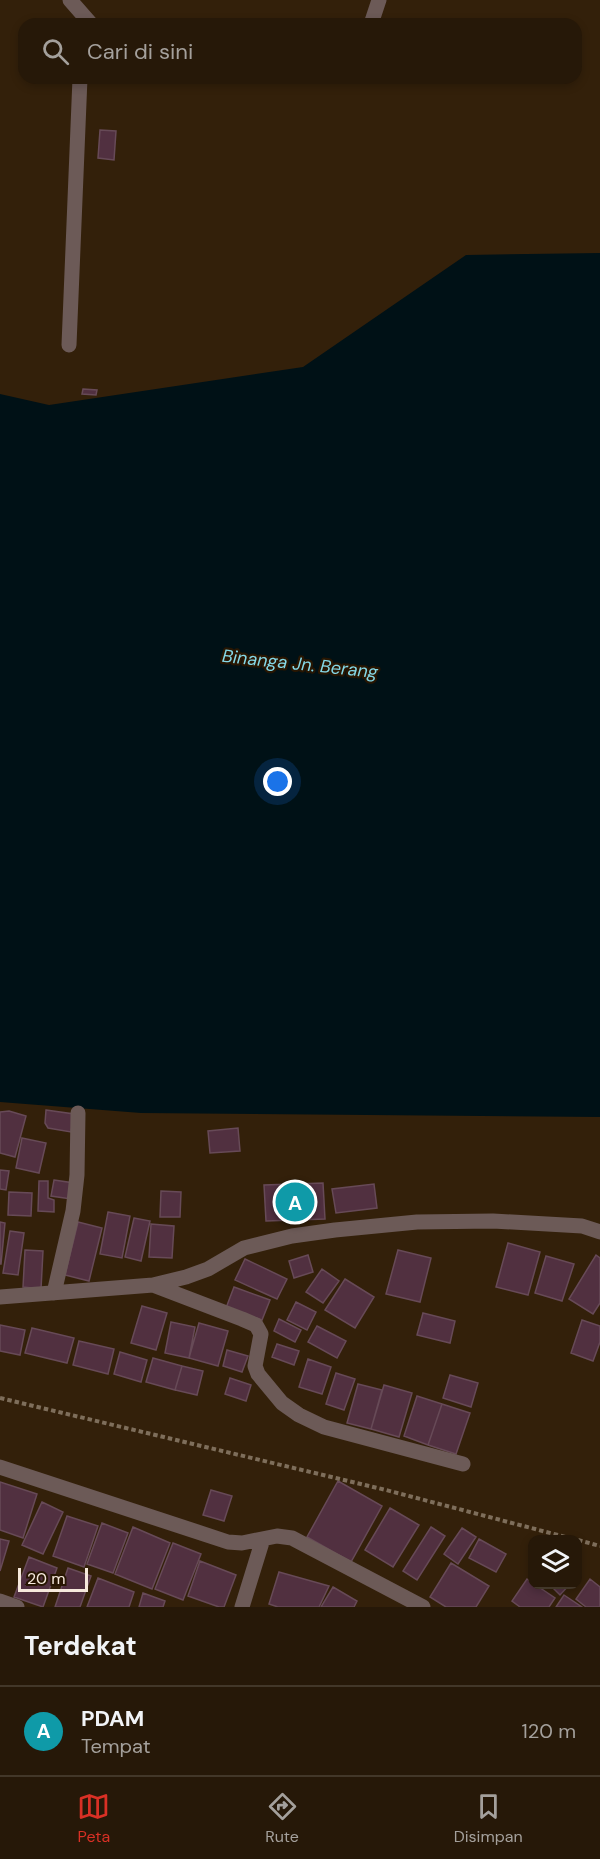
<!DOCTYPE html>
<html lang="id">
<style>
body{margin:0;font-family:"DM Sans",sans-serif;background:#2e2112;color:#f1f3f6}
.controls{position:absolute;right:18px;bottom:18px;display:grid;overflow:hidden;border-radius:12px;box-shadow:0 3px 9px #0003}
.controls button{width:54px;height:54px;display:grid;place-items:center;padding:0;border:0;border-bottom:2px solid #423729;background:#261808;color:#f1f3f6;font:30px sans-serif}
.scale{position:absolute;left:18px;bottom:15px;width:70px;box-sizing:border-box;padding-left:6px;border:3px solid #f6e9dc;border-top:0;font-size:16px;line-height:21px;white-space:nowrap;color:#f6e9dc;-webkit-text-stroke:4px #281602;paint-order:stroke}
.you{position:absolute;left:278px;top:782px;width:21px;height:21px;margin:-15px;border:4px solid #fff;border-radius:50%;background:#1a73e8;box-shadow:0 0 0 9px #1a73e833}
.badge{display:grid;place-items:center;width:39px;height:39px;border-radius:50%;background:#d93025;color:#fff;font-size:20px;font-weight:700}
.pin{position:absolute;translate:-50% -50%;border:3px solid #fff;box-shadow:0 2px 6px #0006}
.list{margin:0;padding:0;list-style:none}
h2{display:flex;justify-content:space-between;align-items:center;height:78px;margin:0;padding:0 24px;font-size:26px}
h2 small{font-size:20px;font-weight:400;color:#a4a09c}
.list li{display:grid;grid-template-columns:39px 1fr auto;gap:18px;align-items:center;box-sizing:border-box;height:90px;padding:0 24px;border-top:2px solid #423729}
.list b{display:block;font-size:22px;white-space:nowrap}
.list p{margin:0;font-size:20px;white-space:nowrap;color:#a4a09c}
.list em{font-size:20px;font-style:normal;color:#a4a09c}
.icon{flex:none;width:33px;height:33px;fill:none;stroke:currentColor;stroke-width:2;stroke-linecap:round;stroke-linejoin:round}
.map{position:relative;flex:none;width:600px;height:1607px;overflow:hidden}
.search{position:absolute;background:#261808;box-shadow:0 3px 9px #0003;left:18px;right:18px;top:18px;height:66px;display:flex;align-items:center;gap:15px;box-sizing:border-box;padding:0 21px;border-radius:18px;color:#a4a09c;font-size:22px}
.sheet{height:168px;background:#261808}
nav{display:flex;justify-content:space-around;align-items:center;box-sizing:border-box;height:84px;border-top:2px solid #423729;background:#261808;font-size:16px;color:#a4a09c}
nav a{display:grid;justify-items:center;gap:3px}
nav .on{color:#d93025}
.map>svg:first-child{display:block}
</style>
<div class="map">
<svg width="600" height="1607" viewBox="0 0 600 1607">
<rect width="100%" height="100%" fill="#33200a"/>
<path fill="#001116" d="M600,253v864l-459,-4 -141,-11v-708l49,11 254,-38 163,-112z"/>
<path fill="#513040" stroke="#674a57" stroke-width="1.5" d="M100,130l16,1 -2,29 -16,-2z
M83,389l14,1 -1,5 -14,-1z
M46,1110l28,4 -3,18 -23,-4 -3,-5z
M9,1111l17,5 -11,41 -15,-4v-41z
M238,1128l2,23 -30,2 -2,-22z
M22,1138l24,5 -7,30 -23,-5z
M0,1170l9,1 -3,19 -6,-1z
M54,1180l20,3 -3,16 -20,-3z
M39,1181h9v17l6,2v12l-16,-1z
M323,1183l2,36 -59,2 -2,-36z
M374,1184l3,24 -41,5 -4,-24z
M161,1191l20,1 -1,25h-20z
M9,1192l23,1 -1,23 -23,-1z
M108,1212l22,4 -8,42 -22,-4z
M134,1218l16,3 -9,40 -16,-4z
M0,1222l5,1 -4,41h-1z
M78,1222l24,6 -13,53 -24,-6z
M151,1224l23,2 -2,32 -23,-1z
M10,1231l14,2 -6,42 -15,-2z
M508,1243l32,9 -12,43 -32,-8z
M25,1250l18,1 -2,38 -18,-2z
M398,1250l33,8 -11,44 -34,-8z
M308,1255l5,17 -19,6 -5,-17z
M596,1255l4,3v45l-7,11 -24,-15z
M546,1256l28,8 -12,37 -27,-8z
M245,1259l42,20 -10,20 -42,-19z
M322,1269l17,12 -16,22 -17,-11z
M345,1279l29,18 -19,31 -30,-18z
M234,1287l36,13 -8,20 -36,-12z
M296,1302l20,10 -9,18 -20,-10z
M142,1306l25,7 -11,37 -25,-7z
M423,1313l32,8 -5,22 -33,-8z
M279,1319l22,11 -6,12 -21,-11z
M582,1320l18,6v16l-7,19 -22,-8z
M171,1322l24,5 -6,31 -24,-5z
M199,1323l29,8 -10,35 -29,-8z
M0,1325l25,5 -5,25 -20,-4z
M317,1326l29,15 -9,17 -29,-16z
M32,1328l42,10 -7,25 -42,-10z
M79,1341l35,8 -6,25 -35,-9z
M277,1344l22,7 -5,14 -22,-8z
M227,1350l21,6 -6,16 -19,-6z
M120,1352l27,8 -6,22 -27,-8z
M153,1358l29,8 -7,24 -29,-8z
M308,1359l23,8 -9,27 -23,-7z
M182,1366l21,5 -6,24 -22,-5z
M336,1373l19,6 -11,31 -18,-6z
M450,1375l28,8 -7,24 -28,-9z
M230,1378l21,7 -5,16 -21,-7z
M358,1384l24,6 -11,39 -24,-6z
M384,1385l28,8 -13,44 -28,-8z
M417,1396l25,8 -14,41 -24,-9z
M442,1404l28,9 -14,41 -28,-9z
M338,1481l44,25 -31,56 -44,-25z
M0,1482l37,12 -14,44 -23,-8z
M211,1490l21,6 -8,25 -21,-6z
M42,1502l21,10 -20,42 -21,-9z
M390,1508l29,17 -26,42 -28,-17z
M67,1516l31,10 -14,41 -31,-11z
M102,1523l26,10 -15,40 -26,-9z
M133,1527l37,16 -18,46 -37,-15z
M431,1527l14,9 -28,44 -14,-9z
M462,1528l14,9 -18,27 -14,-10z
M0,1539l9,2 -9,30z
M479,1539l27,15 -10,18 -27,-14z
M173,1543l28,11 -18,46 -28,-11z
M29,1557l28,11 -14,39 -29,-10z
M200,1561l36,14 -12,32h-5l-31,-11z
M451,1563l38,23 -13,21h-30l-16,-10z
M68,1568l23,8 -11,31h-25z
M279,1572l50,14 -10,21h-41l-9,-3z
M98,1578l36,14 -5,15h-42z
M527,1579l28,19 -6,9h-29l-8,-6z
M590,1579l10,8v20h-14l-10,-8z
M549,1584h21l-10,11z
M333,1587l24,14 -3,6h-33z
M143,1593l22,8 -2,6h-24z
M564,1595l18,12h-26z"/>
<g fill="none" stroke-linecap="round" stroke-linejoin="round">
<path stroke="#7e6e5b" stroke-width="4" stroke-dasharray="4.5 3" stroke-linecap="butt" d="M0,1398l386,92 191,50
M578,1540l22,6"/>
<path stroke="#6c5a57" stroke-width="15" d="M70,0l21,24
M371,24l8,-24
M69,345l11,-267
M153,1285l89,34 14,6 5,9 -6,32 3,8 24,29 17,12 25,12 139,37
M54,1293l19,-82 4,-36 1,-62
M0,1297l153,-12 33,-8 22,-8 36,-21 48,-12 43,-6 82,-8 76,-1 89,5 18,6
M0,1467l228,75 14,1 35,-7 15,2 131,69
M0,1601l17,6
M242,1607l21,-68"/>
</g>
<g text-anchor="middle" stroke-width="4.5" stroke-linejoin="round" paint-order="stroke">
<g font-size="18" font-style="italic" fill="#85d8e7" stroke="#281602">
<text transform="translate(300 664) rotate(6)" y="6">Binanga Jn. Berang</text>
</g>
</g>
</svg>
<div class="controls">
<button><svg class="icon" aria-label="layers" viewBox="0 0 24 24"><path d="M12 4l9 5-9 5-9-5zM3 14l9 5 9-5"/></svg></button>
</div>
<div class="scale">20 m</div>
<div class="you"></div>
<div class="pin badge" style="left:295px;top:1202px;background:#0f9aa8">A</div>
<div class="search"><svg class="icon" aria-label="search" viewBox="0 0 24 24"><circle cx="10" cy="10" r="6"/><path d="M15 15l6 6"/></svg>Cari di sini</div>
</div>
<section class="sheet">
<h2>Terdekat<small></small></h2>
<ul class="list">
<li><span class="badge" style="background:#0f9aa8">A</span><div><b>PDAM</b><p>Tempat</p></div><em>120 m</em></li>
</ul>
</section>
<nav>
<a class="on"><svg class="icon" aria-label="map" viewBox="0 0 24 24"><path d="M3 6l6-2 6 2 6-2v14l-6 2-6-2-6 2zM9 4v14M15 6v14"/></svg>Peta</a>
<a><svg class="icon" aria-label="directions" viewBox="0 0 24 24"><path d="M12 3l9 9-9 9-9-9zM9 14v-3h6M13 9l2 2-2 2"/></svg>Rute</a>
<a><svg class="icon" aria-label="saved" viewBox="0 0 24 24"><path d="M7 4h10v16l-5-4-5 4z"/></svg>Disimpan</a>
</nav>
